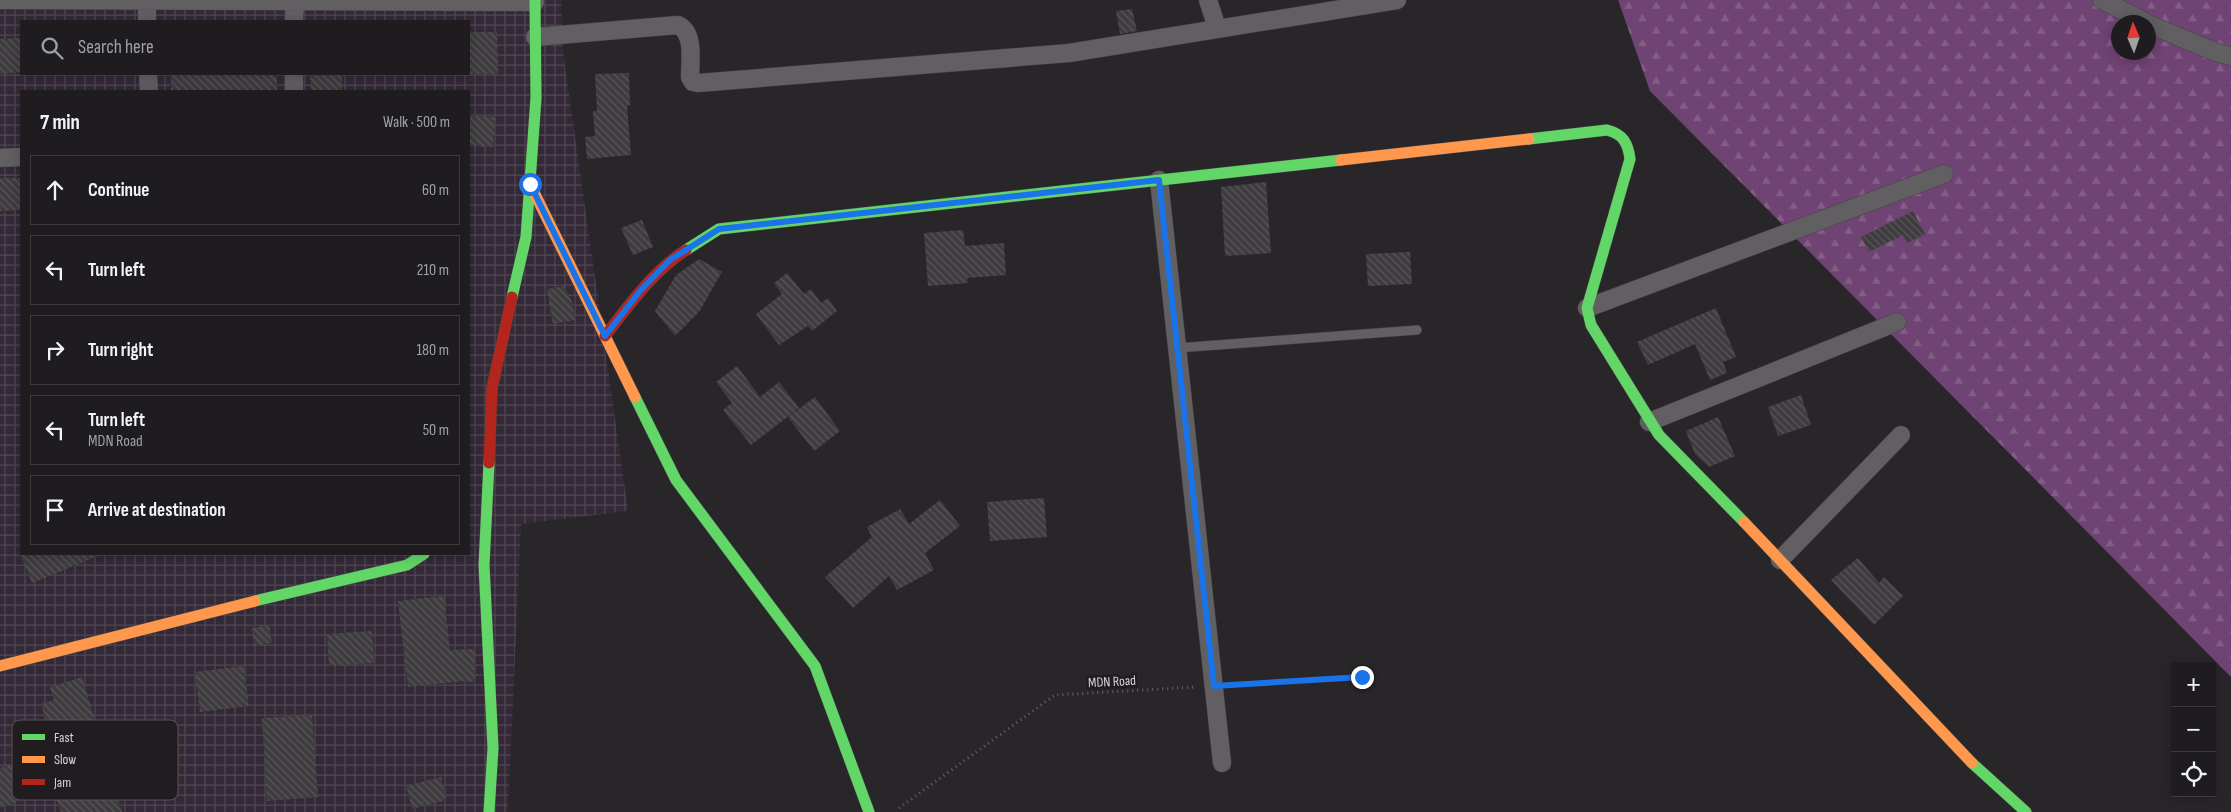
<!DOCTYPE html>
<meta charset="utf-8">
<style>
body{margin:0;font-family:"Sofia Sans Condensed",sans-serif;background:#272528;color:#f1f3f6}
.controls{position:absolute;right:15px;bottom:15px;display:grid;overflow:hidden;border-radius:0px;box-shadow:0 2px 12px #0003}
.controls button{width:45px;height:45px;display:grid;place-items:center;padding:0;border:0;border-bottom:1px solid #3c3a3d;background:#1f1c1f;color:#f1f3f6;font:25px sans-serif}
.compass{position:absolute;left:2111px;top:15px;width:45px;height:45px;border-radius:50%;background:#1f1c1f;box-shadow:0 2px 12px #0003;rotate:358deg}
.stop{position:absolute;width:15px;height:15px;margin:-11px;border:4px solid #1a73e8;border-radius:50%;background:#fff}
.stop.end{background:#1a73e8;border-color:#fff;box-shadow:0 1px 5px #0008}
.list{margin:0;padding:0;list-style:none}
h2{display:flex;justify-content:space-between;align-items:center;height:65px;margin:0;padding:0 20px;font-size:21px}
h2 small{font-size:16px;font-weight:400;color:#a1a1a4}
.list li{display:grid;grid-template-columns:32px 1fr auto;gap:15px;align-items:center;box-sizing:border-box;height:70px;margin:0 10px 10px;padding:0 10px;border:1px solid #3c3a3d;border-radius:0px}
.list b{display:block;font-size:19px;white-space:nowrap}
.list p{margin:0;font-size:16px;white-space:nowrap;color:#a1a1a4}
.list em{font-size:16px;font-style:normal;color:#a1a1a4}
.icon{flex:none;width:28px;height:28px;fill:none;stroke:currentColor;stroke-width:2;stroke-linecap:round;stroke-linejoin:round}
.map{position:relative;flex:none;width:2231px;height:812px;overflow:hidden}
.search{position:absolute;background:#1f1c1f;box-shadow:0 2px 12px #0003;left:20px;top:20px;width:450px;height:55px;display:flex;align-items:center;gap:12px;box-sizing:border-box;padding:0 18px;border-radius:0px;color:#a1a1a4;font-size:19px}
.panel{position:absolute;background:#1f1c1f;box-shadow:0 2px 12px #0003;left:20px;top:90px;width:450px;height:465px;border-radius:0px}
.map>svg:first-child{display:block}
</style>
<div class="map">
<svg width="2231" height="812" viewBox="0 0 2231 812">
<defs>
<pattern id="industrial-grid" width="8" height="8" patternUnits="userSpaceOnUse" patternTransform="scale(1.25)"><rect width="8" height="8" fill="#332937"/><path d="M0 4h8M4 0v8" fill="none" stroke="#504753"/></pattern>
<pattern id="forest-firs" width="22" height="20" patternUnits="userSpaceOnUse" patternTransform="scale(1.25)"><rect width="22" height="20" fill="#6f4373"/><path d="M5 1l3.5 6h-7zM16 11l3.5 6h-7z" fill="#835d86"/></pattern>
<pattern id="building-back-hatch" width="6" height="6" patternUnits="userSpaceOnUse" patternTransform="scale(1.25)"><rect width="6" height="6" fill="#3e3c3e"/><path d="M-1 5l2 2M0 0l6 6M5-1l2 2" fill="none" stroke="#595759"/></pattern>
</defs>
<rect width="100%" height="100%" fill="#292629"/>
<path fill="url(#industrial-grid)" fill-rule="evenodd" d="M0,0h561l2,51 65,460 -107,13 -13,288h-508zM21,21h448v53h-448zM21,91h448v463h-448z"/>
<path fill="url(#forest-firs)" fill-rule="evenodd" d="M1618,0h613v677l-581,-586zM2118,22h30v30h-30z"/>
<path fill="url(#building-back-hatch)" d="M1132,9l5,22 -17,3 -4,-23z
M469,32h28l1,42h-29z
M21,38v34l-21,2v-35z
M629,73l1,32 -3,1 4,49 -44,4 -2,-22 10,-1 -2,-25h4l-2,-37z
M171,74h106v17h-106z
M310,74h32v16l-31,1z
M469,115l26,2 -2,30 -24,-1z
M0,178h21v32l-21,1z
M1266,182l5,71 -46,3 -4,-69z
M1913,211l12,23 -18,9 -4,-8 -34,17 -8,-15z
M642,220l11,27 -20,8 -12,-27z
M963,230l2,16 39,-3 2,32 -39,3 1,5 -40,3 -4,-53z
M1410,252l2,32 -44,2 -2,-32z
M699,259l23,13 -23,40 -24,24 -20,-25 21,-36z
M787,273l17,21 7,-5 10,14 7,-5 9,13 -25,20 -4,-5 -29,19 -23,-31 26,-20 -8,-11z
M564,286l8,16 3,18 -22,4 -6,-35z
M1716,308l20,49 -13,5 4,11 -17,7 -15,-36 -47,21 -11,-23z
M737,366l23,31 19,-15 20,26 -48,37 -28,-35 9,-7 -16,-21z
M1801,395l10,30 -33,11 -10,-29z
M815,397l25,34 -26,20 -26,-34z
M1718,417l17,39 -26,11 -14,-13 -9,-23z
M1044,498l3,39 -57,4 -3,-39z
M940,500l20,26 -35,27 9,17 -37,20 -8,-14 -36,32 -28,-31 47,-40 -5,-10 33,-18 9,15z
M20,554h83l-71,29z
M1858,558l21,25 5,-6 19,19 -29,29 -43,-45z
M444,596l6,54 24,-1 1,33 -13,-1 -54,6 -10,-86z
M269,625l3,18 -18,3 -2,-18z
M372,631l2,32 -45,3 -2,-32z
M244,666l5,40 -49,6 -5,-40z
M82,677l40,135h-61l-8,-23 40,-13 -17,-55 -27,9 -8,-26 13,-4 -4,-13z
M312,715l6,82 -51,4 -5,-83z
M27,758l12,36 -39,14v-40z
M441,777l5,23 -34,9 -6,-23z"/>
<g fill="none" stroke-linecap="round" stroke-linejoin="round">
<g stroke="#454245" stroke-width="10">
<path id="lane" d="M1177,348l240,-18"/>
</g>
<g stroke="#454245" stroke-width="19">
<path id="street" d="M0,0l535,2
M147,0v21
M1208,0l9,28
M2102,0l43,22
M294,21l1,-21
M2148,24l70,29 13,3
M535,37l143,-12c17,8 12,36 12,52l3,5 5,1 371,-30 328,-53
M148,74l1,17
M294,91v-17
M0,158l21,-1
M1159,180l63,583
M1587,308l357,-134
M1649,422l248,-100
M1780,560l121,-125"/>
</g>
<g stroke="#454245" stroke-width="12">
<path id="fast" d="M1529,139l78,-9c16,4 21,13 23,29l-43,149 4,17 68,110 85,87
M686,250l33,-21 622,-69
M512,297l14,-60 10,-139 -1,-98
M635,397l41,83 139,186 54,146
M489,463l-5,102 9,183 -4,64
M255,601l152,-36 17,-11
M1972,763l54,49"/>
</g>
<g stroke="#454245" stroke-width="12">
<path id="slow" d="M1341,160l188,-21
M531,186l104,211
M1744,522l228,241
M0,666l255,-65"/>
</g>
<g stroke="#454245" stroke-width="12">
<path id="jam" d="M605,336c24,-31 48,-65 81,-86
M489,463l3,-75 20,-91"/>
</g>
<path stroke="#666466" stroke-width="3" stroke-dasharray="1 4" stroke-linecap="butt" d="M1230,685l132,-8
M899,808l156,-113 142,-8"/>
<use href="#lane" stroke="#615f61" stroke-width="9"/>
<use href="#street" stroke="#615f61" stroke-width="18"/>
<use href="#fast" stroke="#63d668" stroke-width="11"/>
<use href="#slow" stroke="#ff974d" stroke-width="11"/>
<use href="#jam" stroke="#b3261e" stroke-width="11"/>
</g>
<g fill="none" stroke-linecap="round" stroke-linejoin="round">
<path stroke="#1a73e8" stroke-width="6" d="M530,184l75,152 35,-45 30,-31 49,-31 440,-49 55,506 148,-9"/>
</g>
<g text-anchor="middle" stroke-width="5" stroke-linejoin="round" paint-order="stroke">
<g font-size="14" fill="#d8d5d8" stroke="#201c20">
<text transform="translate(1112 681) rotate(-3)" y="5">MDN Road</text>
</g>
</g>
<rect x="12" y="720" width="166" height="80" rx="8" fill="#201c20" stroke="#575457" stroke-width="1"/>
<rect x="22" y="734" width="23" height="6" fill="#63d668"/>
<rect x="22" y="756" width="23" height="7" fill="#ff974d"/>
<rect x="22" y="779" width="23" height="6" fill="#b3261e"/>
<g font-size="14" fill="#d8d5d8">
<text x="54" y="742">Fast</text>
<text x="54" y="764">Slow</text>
<text x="54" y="787">Jam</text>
</g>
</svg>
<div class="controls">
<button>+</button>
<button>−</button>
<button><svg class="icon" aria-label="locate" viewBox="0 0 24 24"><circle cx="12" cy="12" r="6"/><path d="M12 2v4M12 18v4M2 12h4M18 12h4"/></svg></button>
</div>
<svg class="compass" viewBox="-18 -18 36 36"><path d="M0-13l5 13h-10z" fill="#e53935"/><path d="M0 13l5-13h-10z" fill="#a1a1a4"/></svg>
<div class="stop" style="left:530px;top:184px"></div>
<div class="stop end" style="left:1362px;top:677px"></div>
<div class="search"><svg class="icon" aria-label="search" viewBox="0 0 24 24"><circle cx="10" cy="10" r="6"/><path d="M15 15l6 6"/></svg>Search here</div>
<section class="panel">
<h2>7 min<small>Walk · 500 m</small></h2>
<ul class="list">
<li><svg class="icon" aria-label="ahead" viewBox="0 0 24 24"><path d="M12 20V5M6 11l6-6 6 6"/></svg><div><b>Continue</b></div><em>60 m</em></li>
<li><svg class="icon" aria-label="left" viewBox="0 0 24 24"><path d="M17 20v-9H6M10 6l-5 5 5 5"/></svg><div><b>Turn left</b></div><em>210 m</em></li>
<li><svg class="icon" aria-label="right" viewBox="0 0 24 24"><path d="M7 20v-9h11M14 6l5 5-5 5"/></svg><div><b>Turn right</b></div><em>180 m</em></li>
<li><svg class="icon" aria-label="left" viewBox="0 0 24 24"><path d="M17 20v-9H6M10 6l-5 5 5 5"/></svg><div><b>Turn left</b><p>MDN Road</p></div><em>50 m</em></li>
<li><svg class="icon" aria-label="arrive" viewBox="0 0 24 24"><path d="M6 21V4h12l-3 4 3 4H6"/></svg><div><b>Arrive at destination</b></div></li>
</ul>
</section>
</div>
